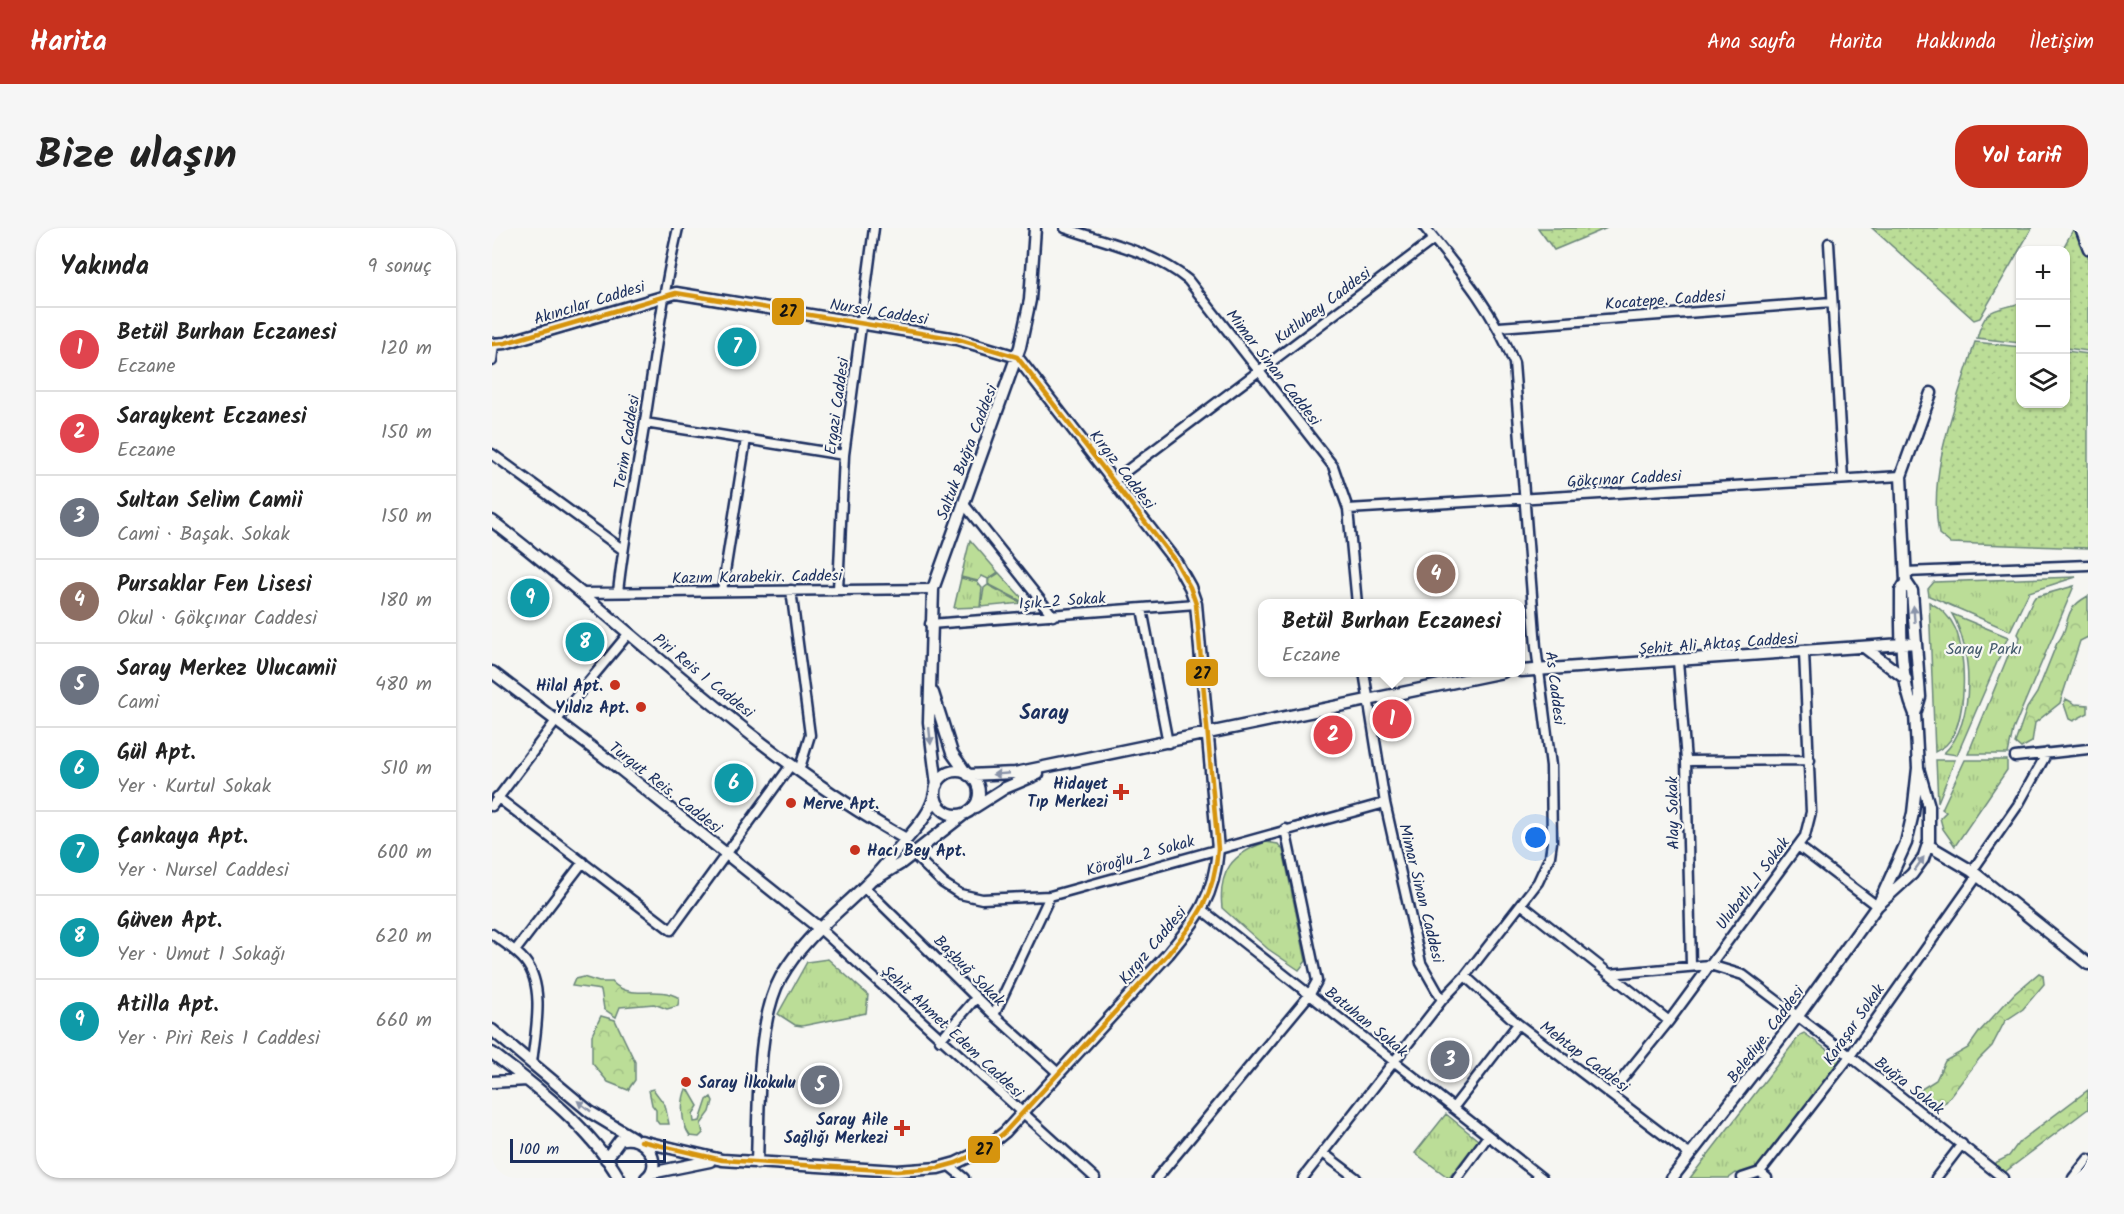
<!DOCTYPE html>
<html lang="tr">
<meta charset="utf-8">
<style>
body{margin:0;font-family:Kalam,sans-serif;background:#f6f6f6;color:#222}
.controls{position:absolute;right:18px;top:18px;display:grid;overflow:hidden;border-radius:12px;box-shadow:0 2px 4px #0004}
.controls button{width:54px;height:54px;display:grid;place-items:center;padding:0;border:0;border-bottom:2px solid #e0e0e0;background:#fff;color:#222;font:30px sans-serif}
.scale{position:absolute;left:18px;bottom:15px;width:156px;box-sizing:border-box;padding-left:6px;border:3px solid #1b2f5e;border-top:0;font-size:16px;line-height:21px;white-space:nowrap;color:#1b2f5e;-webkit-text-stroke:4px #f6f6f2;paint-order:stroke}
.you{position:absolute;left:1044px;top:610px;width:21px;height:21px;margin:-15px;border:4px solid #fff;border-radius:50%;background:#1a73e8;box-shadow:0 0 0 9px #1a73e833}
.badge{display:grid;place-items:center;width:39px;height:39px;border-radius:50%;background:#c8321e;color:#fff;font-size:20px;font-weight:700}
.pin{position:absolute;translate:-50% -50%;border:3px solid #fff;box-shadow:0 2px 6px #0006}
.popup{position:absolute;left:766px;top:371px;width:267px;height:78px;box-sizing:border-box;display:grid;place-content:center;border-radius:12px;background:#fff;filter:drop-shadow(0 2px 4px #0005);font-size:20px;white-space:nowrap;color:#767676}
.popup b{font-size:22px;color:#222}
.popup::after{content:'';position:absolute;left:50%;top:100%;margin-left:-12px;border:12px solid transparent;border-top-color:#fff}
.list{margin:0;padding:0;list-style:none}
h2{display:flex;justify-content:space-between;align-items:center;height:78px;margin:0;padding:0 24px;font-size:26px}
h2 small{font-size:20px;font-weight:400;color:#767676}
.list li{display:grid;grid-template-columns:39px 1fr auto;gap:18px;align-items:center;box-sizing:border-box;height:84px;padding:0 24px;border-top:2px solid #e0e0e0}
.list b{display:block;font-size:22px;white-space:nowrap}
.list p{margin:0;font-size:20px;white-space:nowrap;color:#767676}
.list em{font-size:20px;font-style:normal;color:#767676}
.icon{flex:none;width:33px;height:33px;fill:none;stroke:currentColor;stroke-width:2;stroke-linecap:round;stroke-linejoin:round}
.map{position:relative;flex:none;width:1596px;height:950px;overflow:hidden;border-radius:24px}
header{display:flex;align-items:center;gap:36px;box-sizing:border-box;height:84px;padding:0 30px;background:#c8321e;color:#fff}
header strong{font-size:28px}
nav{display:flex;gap:33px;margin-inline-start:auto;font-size:21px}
.intro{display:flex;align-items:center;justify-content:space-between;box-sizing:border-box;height:144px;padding:0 36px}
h1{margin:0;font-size:42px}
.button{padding:15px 27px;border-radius:24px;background:#c8321e;color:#fff;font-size:21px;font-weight:700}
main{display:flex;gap:36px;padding:0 36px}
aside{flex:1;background:#fff;border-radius:24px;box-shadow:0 2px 4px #0004}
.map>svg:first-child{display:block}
</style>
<header>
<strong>Harita</strong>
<nav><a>Ana sayfa</a><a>Harita</a><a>Hakkında</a><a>İletişim</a></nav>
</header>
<div class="intro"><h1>Bize ulaşın</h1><a class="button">Yol tarifi</a></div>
<main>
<aside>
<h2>Yakında<small>9 sonuç</small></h2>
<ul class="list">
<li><span class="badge" style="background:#e0444e">1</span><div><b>Betül Burhan Eczanesi</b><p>Eczane</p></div><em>120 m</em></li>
<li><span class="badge" style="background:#e0444e">2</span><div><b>Saraykent Eczanesi</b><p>Eczane</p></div><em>150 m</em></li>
<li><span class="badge" style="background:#6b7280">3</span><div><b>Sultan Selim Camii</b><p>Cami · Başak. Sokak</p></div><em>150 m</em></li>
<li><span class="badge" style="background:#8d6e63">4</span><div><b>Pursaklar Fen Lisesi</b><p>Okul · Gökçınar Caddesi</p></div><em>180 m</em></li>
<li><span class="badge" style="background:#6b7280">5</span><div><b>Saray Merkez Ulucamii</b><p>Cami</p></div><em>480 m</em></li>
<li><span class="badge" style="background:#0f9aa8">6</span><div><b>Gül Apt.</b><p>Yer · Kurtul Sokak</p></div><em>510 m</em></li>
<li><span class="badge" style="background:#0f9aa8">7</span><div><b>Çankaya Apt.</b><p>Yer · Nursel Caddesi</p></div><em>600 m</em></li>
<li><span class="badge" style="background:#0f9aa8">8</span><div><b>Güven Apt.</b><p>Yer · Umut 1 Sokağı</p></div><em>620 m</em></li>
<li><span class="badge" style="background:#0f9aa8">9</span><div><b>Atilla Apt.</b><p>Yer · Piri Reis 1 Caddesi</p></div><em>660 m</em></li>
</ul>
</aside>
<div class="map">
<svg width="1596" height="950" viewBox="0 0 1596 950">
<defs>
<pattern id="grass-dots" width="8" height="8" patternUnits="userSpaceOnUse" patternTransform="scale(1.5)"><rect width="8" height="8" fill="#bbdd97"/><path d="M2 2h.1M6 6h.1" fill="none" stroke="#a0be85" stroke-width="1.8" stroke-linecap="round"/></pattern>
<pattern id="forest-crowns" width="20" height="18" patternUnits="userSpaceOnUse" patternTransform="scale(1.5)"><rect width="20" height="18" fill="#bbdd97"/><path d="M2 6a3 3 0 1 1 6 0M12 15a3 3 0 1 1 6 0" fill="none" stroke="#a0be85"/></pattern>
<pattern id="park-tufts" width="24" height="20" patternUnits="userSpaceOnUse" patternTransform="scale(1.5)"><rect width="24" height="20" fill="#bbdd97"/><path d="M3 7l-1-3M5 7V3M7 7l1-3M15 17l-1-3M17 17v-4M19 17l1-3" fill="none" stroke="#a0be85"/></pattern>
</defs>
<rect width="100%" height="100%" fill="#f6f6f2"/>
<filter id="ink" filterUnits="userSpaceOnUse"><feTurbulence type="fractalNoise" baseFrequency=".0167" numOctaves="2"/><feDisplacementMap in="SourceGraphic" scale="12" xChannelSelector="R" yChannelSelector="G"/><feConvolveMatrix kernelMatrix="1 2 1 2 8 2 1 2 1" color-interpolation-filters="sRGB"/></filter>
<g filter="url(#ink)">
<path fill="url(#grass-dots)" stroke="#6b867a" stroke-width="1.5" d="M1046,0h69l-53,22z
M1380,0h160l-52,90 -6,2z
M1582,0h14v123l-22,-3v-98h-4z
M1528,75v40l-43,-5c9,-32 16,-26 43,-35z
M1483,114l45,5v57h46v-53l22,3v194l-138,-5 -11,-9c-12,-64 18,-131 36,-192z"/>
<path fill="url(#forest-crowns)" stroke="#6b867a" stroke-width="1.5" d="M1596,368v41l-8,4 -20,62 -25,20 -3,19 -11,6 -6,-5 12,-35 10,-15 20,-50c16,-18 2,-31 31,-47z
M1574,471l9,5 13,1v8l-15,8 -4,-2 -5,-15z
M1547,745l4,2 1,9 -21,25 -18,12 -13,25 -13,13 -33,43 -12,5 -6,-2 -8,-10v-5l16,-10 9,-19 23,-13 12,-17 34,-37z
M91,749l16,5h13c21,20 44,2 67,16l-1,8 -11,3 -13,-5 -34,3 -4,10 -12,-8 -3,-19 -29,-4 3,-7z
M109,788l14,4 20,42v18l-7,10 -20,-8 -16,-19v-28z
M195,859l11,19 -5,8 1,8 6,-1 7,-21 4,-3 2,4 -3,11 -9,12 2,9 -4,4 -9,-1c-9,-12 -10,-35 -3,-49z
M161,861l12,16 4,19h-10l-3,-4v-10l-4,-5 -3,-15z
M1596,862v19l-87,66 -8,-11 16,-8 10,-14z"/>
<path fill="url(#park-tufts)" stroke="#6b867a" stroke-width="1.5" d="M478,312l28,32 -10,7 -6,-3 -4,5 -17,-4z
M507,345l24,26v3l-35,-18v-4z
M1584,349l-47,15 -19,39 -81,-35 -1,-7 6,-7z
M469,350l16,4 5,6 -2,19 -26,1z
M496,357l34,18 -41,4 3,-19z
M1582,358l-61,144 -5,24h-40l46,-113 4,2 2,-6 -2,-3 15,-34 2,-3z
M1437,374c12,6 20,13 26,26 12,25 13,96 -9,117 -3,3 -8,5 -11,7z
M1460,386l56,23 -51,118 -13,-2c32,-30 29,-104 8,-139z
M1444,532h19l-17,42z
M1473,532h42v10l-52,76 -12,-17 -3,-11 6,-6 -4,-3z
M774,614l12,2 5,6 23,111 -7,9 -31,-21 -46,-41c-4,-37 10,-54 44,-66z
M336,731l40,36 -2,18 -64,13 -7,-1 -17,-11 29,-52z
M1312,805l44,32 -92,109 -4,3 -16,-4 -7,5h-39l110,-143z
M954,886l32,26 -29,38 -34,-25z"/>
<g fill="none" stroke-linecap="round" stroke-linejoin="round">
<g stroke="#1b2f5e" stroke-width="13">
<path id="minor" d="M573,0c40,14 90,24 123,52l145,186 15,43 9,95
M933,0c35,43 69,83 89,135l22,284 15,119 1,76 -2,14 -12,26 -73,94 -23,24
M1588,0l8,21
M1337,15l14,236
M1007,99l333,-25
M0,133l2,-17
M153,195l199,32
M0,226l130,95
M621,253l321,-242
M471,275l90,113
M856,281l553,-33
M1413,344l183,-7
M299,362l19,145 -11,36
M346,362l6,-135 30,-227
M230,363l24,-152
M126,364c6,-57 18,-113 27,-171 10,-65 18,-129 33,-193
M90,365l351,-4
M650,381l26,134
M438,396l266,-20
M1186,433l8,100 5,204
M1523,529l73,-8
M1194,533l124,-1
M5,569l174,133 120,-165
M0,578l64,-85 73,-88
M1306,618l79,60
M421,626l30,29 17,11 22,5 68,-3 335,-93
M1480,643l46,-66 29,-52
M372,659l130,128 63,57
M1029,676l148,117
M709,681l341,269
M327,700l276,250
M0,706c11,8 24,16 33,27 21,26 10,72 7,102
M23,723l68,-89
M1117,746l101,-9 33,10 107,81 153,122
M973,748l53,48 172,131
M502,787l56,-119
M448,812l36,-42
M1118,866l59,-73 136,-185 6,-24 -7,-160
M961,880l65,-84
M831,925l33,25
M456,937l16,13
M1268,944l7,6
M665,950l153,-184 7,-13 -32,-152
M811,950l139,-178 -21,-37 -36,-160 -21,-131
M965,950l31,-42
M1250,950l18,-6 90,-116 128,-181
M1444,950l26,-34
M1581,950l15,-19"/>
</g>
<g stroke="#1b2f5e" stroke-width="15">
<path id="tertiary" d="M0,116l13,-1 171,-50 281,46 60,18 159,205 14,25 6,17 22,245c-4,49 -20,68 -50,105l-163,178 -22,18 -27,13 -18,5 -41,3 -175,-11 -81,-19
M0,293c138,105 261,234 414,318
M1372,419l42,32
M1029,443l395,-28
M0,444l128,97 199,159
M441,465l19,60 14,20
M1423,486c-16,-36 -14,-84 -14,-123l5,-9 -5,-106 30,-83
M443 565a22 22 0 1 1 44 0a22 22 0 1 1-44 0Z
M476,547l47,-2 488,-101
M445,557l-8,-63 4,-133 87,-242 10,-47 5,-72
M483,579l30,-19 33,-14
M1436,617l44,26 116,93
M385,650l23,-14 63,-49
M1387,675l27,-60 7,-30 5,-45 -3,-54 5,-17 -8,-106 -6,-9
M0,802l98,82 43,26
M0,825c46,35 98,74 127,125
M0,854l35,-2
M114,931l14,-19c24,-8 45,24 26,38
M265,935c2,-52 -1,-141 24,-186 22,-39 56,-63 87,-94 13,-12 24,-28 36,-41 13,-15 28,-30 31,-50
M159,945l59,-12
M1180,950l125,-161 80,-111 35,-32 11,-15 6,-18v-35l-11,-38"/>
</g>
<use href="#minor" stroke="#f6f6f2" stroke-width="8"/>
<use href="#tertiary" stroke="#f6f6f2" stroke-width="10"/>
<g stroke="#f6f6f2" stroke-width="9">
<path id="bus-1" d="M0,116l13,-1 171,-50 281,46 60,18 159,205 14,25 6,17 22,245c-4,49 -20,68 -50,105l-163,178 -22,18 -27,13 -18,5 -41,3 -175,-11 -81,-19"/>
</g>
<use href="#bus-1" stroke="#d6940e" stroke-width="4.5"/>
</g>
<defs><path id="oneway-solid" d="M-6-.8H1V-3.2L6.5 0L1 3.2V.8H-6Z" transform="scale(1.5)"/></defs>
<g fill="#8892a8">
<use href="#oneway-solid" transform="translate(1422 386) rotate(-94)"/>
<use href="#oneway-solid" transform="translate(438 508) rotate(84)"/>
<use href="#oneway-solid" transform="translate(509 546) rotate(175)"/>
<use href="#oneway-solid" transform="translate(1427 636) rotate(-55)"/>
<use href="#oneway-solid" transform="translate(92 878) rotate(-142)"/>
</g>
</g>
<g fill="#c8321e" stroke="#f6f6f2" stroke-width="2">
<circle cx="123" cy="457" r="6"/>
<circle cx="149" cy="479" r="6"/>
<path d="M626 555h6v6h6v6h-6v6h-6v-6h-6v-6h6z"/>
<circle cx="299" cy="575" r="6"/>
<circle cx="363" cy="622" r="6"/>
<circle cx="194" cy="854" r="6"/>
<path d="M407 891h6v6h6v6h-6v6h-6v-6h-6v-6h6z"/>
</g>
<g text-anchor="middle" stroke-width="4.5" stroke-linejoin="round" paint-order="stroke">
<g font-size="16" fill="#1b2f5e" stroke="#f6f6f2">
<text transform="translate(1173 71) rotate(-4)" y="6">Kocatepe. Caddesi</text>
<text transform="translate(97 74) rotate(-17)" y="6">Akıncılar Caddesi</text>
<text transform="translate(830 77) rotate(-37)" y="6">Kutlubey Caddesi</text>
<text transform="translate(387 83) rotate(9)" y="6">Nursel Caddesi</text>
<text transform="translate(782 139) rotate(52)" y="6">Mimar Sinan Caddesi</text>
<text transform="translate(344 178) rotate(-82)" y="6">Ergazi Caddesi</text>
<text transform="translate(134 214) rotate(-81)" y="6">Terim Caddesi</text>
<text transform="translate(474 224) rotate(-69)" y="6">Saltuk Buğra Caddesi</text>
<text transform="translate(631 241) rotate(52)" y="6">Kırgız Caddesi</text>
<text transform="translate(1132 250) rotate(-3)" y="6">Gökçınar Caddesi</text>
<text transform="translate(265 348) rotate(-1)" y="6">Kazım Karabekir. Caddesi</text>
<text transform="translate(570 372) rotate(-4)" y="6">Işık_2 Sokak</text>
<text transform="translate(1226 415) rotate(-4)" y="6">Şehit Ali Aktaş Caddesi</text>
<text transform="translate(212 447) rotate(39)" y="6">Piri Reis 1 Caddesi</text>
<text transform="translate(1064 460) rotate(83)" y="6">As Caddesi</text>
<text transform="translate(174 559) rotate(38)" y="6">Turgut Reis. Caddesi</text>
<text transform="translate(1180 585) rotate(-91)" y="6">Alay Sokak</text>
<text transform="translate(648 627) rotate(-16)" y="6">Köroğlu_2 Sokak</text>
<text transform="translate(1260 655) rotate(-53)" y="6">Ulubatlı_1 Sokak</text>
<text transform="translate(930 665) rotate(76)" y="6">Mimar Sinan Caddesi</text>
<text transform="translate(660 717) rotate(-50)" y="6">Kırgız Caddesi</text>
<text transform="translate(478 742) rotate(45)" y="6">Başbuğ Sokak</text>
<text transform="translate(875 793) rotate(39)" y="6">Batuhan Sokak</text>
<text transform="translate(1361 796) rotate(-55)" y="6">Karaşar Sokak</text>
<text transform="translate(461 803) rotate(43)" y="6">Şehit Ahmet Edem Caddesi</text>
<text transform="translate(1273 806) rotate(-53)" y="6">Belediye. Caddesi</text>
<text transform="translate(1093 828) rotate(37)" y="6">Mehtap Caddesi</text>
<text transform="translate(1418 857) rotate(38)" y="6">Buğra Sokak</text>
</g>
<g font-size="16" fill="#435a6c" stroke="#f6f6f2">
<text x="1492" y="426">Saray Parkı</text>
</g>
<g font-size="16" font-weight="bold" fill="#1b2f5e" stroke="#f6f6f2" text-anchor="end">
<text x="111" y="463">Hilal Apt.</text>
<text x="137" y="485">Yıldız Apt.</text>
<text x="616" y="561">Hidayet<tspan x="616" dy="18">Tıp Merkezi</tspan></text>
<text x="311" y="581" text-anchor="start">Merve Apt.</text>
<text x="375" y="628" text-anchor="start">Hacı Bey Apt.</text>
<text x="206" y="860" text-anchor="start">Saray İlkokulu</text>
<text x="396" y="897">Saray Aile<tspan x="396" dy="18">Sağlığı Merkezi</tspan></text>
</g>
<g font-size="20" font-weight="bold" fill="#1b2f5e" stroke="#f6f6f2">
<text x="552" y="491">Saray</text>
</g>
</g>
<g stroke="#f6f6f2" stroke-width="2">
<rect x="279" y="69" width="34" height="29" rx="6" fill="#d6940e"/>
<rect x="693" y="430" width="34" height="29" rx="6" fill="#d6940e"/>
<rect x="475" y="907" width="34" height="29" rx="6" fill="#d6940e"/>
</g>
<g font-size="16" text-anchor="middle" font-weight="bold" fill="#111">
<text x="296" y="89">27</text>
<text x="710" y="451">27</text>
<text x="492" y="927">27</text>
</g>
</svg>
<div class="controls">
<button>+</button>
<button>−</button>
<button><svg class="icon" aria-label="layers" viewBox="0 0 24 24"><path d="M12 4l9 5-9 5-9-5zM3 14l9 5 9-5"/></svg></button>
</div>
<div class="scale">100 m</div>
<div class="you"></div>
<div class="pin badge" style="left:900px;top:491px;background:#e0444e">1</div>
<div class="popup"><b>Betül Burhan Eczanesi</b>Eczane</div>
<div class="pin badge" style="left:841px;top:507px;background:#e0444e">2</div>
<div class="pin badge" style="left:958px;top:832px;background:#6b7280">3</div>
<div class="pin badge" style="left:944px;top:346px;background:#8d6e63">4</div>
<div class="pin badge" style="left:328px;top:857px;background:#6b7280">5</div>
<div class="pin badge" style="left:242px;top:555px;background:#0f9aa8">6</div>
<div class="pin badge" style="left:245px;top:119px;background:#0f9aa8">7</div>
<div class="pin badge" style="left:93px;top:414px;background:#0f9aa8">8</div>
<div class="pin badge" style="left:38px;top:370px;background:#0f9aa8">9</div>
</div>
</main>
